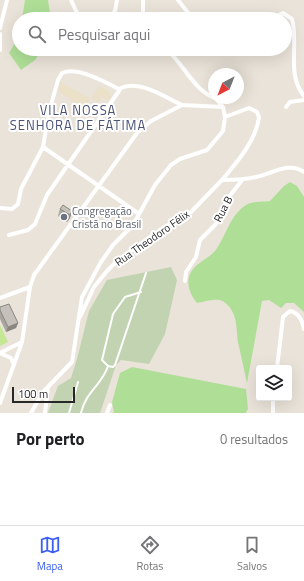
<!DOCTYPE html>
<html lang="pt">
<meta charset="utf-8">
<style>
body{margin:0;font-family:"Titillium Web",sans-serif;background:#f2f2f2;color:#202124}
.controls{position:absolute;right:12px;bottom:12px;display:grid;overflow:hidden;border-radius:4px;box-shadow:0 4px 16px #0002}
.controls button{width:36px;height:36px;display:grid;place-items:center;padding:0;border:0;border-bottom:1px solid #e0e0e0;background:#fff;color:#202124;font:20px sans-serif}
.compass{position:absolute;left:208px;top:68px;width:36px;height:36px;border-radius:50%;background:#fff;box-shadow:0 4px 16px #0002;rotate:222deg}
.scale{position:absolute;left:12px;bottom:10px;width:63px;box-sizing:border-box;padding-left:4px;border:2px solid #272727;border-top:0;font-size:11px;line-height:14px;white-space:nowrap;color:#272727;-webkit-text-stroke:3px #fff;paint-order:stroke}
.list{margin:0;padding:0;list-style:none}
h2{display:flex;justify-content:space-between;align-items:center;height:52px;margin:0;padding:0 16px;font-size:17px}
h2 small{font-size:13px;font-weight:400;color:#757577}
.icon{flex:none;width:22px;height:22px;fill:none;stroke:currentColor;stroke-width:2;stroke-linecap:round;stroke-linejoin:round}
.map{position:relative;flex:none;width:304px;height:413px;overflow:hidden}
.search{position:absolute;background:#fff;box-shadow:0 4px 16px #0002;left:12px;right:12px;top:12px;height:44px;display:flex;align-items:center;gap:10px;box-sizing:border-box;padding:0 14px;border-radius:22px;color:#757577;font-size:15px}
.sheet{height:112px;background:#fff}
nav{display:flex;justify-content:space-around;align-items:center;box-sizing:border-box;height:56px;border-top:1px solid #e0e0e0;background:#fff;font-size:11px;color:#757577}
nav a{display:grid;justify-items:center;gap:2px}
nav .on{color:#3c5ff4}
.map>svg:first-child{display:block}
</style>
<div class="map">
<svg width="304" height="413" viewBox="0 0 304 413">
<rect width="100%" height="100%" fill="#eae3d9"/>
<path fill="#ebe0c8" d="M60,82l30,16 -3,7 12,8 -3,4 -38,-26z
M99,86l10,5 2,5 -3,5 -7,-4 -3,6 -7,-5z"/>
<path fill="#afdf97" d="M25,0h23l3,19h-29z
M19,36v13h38l-17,4 -5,7 -14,10 -12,-17z
M290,182l7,4 7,11v115l-10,-9h-8l-5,5 -12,-8 -7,1 -15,82c-3,-14 -6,-27 -9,-41 -2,-14 0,-30 -14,-40 -6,-5 -20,0 -27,1 -7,-8 -12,-21 -6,-31 5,-9 17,-13 24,-21 11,-14 15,-38 33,-47 6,-3 16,-2 22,-3l14,-15z
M132,367l114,22 2,20 -2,4h-132l-2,-11 8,-29z"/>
<path fill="#c2d3b1" d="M171,267l6,13 -12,54 -16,30 -28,-4 -5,5 -16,48h-52l10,-27 13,-8 6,-19 12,-48 18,-31z"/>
<path fill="#c3e792" d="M0,325l8,17 -8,4z"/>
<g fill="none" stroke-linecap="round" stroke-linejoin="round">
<path stroke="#fff" stroke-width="2" d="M141,292l-16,5 -12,17 -11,46 6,6 5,1 2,-2 31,-92
M69,413l9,-31
M81,413c5,-22 21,-28 27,-47"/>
<path stroke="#fff" stroke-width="4" d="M71,0l5,11 6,8
M143,0v19
M178,0l15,19
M108,19l7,-8 2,-11
M272,19l11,-6 9,6c7,25 -6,55 12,77
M0,28l7,-28
M0,34v16
M166,49c19,16 25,38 48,49
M286,107l4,-5 14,-2
M43,147l96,67
M222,180c15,-18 34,-39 37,-63l-2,-5 -8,-4 -24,9
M0,208l12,1 6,-5 3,-15 22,-42 6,-35 9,-32 4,-7c15,-7 43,9 57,16
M9,235l19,-5 7,-6 12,-29 74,-107c18,-9 45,10 61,17
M185,281l1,-9 10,-15 4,-17 16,-16 12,-26 15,-19
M0,298l30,-11
M80,317l14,-30 13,-16 11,-11 45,-32 28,-16 31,-32c11,0 23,0 34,-3 16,-3 33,-16 48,-5
M0,353l22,-11
M0,353l11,5 3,7
M277,368l6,-51 7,-6c9,2 12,9 14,18
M0,403l22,-61 8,-55 4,-12 103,-142 14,-12 31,-16 41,2
M31,413l12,-21 29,-30 10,-65 19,-35 12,-17 20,-20 22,-40 16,-20 9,-6 27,-9 16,-19 2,-14 -2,-10 -8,-9
M45,413l3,-26
M107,413l3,-8
M273,413v-15"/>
</g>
<path fill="#a9a59f" d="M60,209l12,2 -2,7 -3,4 -9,-6z
M0,307l18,16 -2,5 -10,4 -6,-13z"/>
<path fill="#8a8682" d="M72,211l-2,7 -3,4 3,-7z
M18,323l-2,5 -10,4 2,-5z"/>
<path fill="#c5c0b9" stroke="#8a8682" d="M63,205l9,6 -2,4 -10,-6z
M9,304l9,19 -10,4 -8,-17v-3z"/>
<circle fill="#6b7280" stroke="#fff" stroke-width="1.5" cx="64" cy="217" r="4"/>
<g text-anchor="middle" stroke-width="4" stroke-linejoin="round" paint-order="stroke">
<g font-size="11" fill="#272727" stroke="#fff">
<text transform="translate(223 209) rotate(-63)" y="4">Rua B</text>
<text transform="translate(152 238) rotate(-35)" y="4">Rua Theodoro Félix</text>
</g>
<g font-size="11" fill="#5b616d" stroke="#fff" text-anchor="start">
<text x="72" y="215">Congregação<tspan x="72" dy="13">Cristã no Brasil</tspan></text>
</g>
<g font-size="13" letter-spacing="1" fill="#4a5276" stroke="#fff">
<text x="78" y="115">VILA NOSSA<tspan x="78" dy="15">SENHORA DE FÁTIMA</tspan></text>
</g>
</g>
</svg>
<div class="controls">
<button><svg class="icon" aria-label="layers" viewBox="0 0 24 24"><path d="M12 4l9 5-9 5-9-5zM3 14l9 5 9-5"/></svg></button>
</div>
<svg class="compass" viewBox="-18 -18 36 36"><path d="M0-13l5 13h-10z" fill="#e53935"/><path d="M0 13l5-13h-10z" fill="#757577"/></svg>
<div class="scale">100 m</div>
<div class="search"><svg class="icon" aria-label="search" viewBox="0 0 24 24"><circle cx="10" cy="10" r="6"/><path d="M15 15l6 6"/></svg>Pesquisar aqui</div>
</div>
<section class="sheet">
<h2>Por perto<small>0 resultados</small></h2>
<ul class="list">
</ul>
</section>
<nav>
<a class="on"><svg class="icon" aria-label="map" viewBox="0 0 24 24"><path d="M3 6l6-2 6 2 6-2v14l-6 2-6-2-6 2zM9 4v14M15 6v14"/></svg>Mapa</a>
<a><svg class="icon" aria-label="directions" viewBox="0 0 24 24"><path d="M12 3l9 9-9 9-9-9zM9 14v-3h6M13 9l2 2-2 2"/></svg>Rotas</a>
<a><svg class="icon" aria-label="saved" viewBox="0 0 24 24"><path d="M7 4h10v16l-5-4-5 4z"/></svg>Salvos</a>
</nav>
